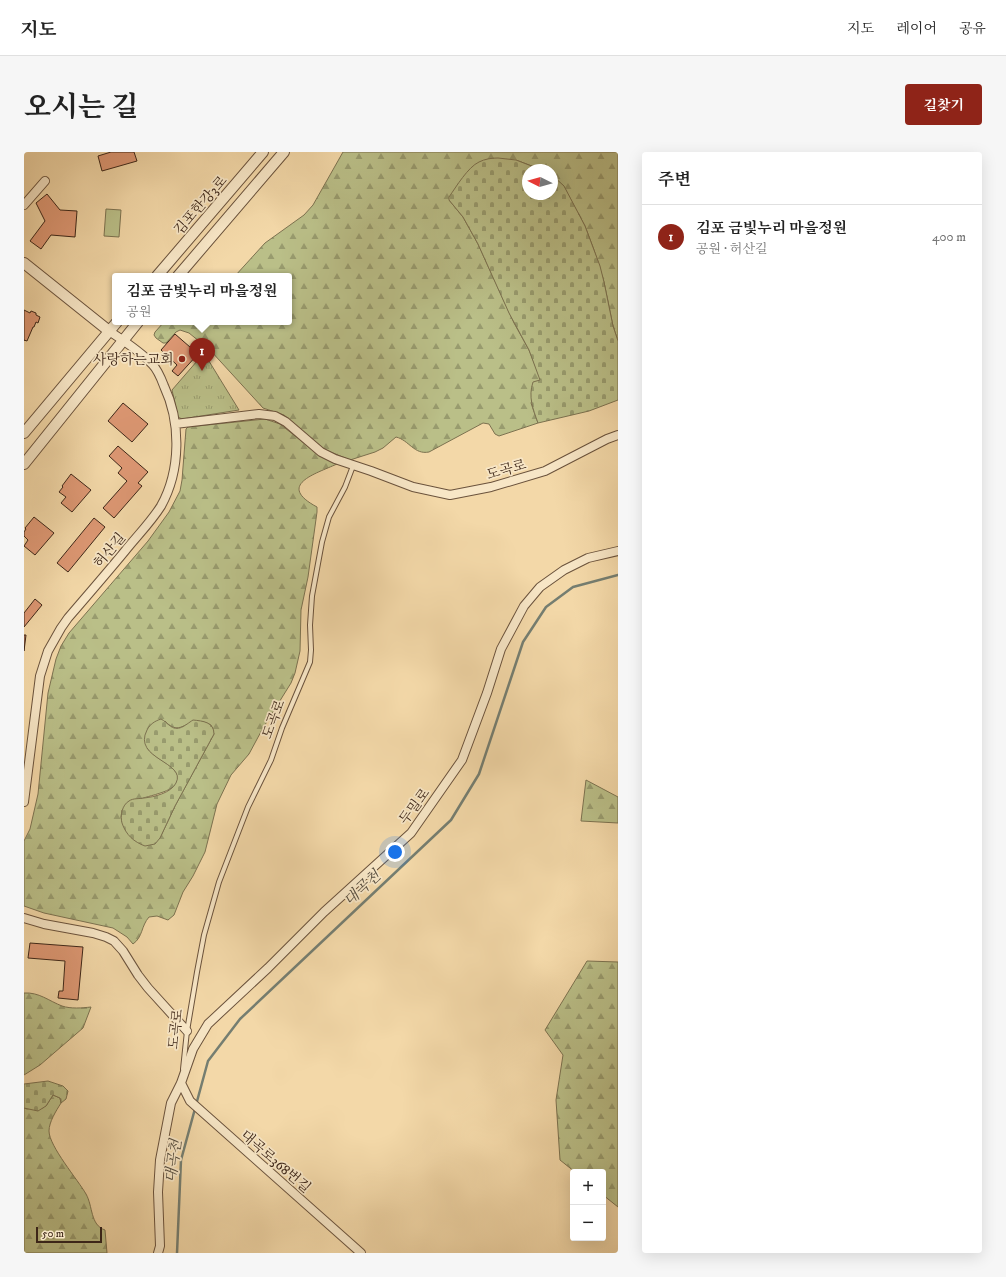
<!DOCTYPE html>
<html lang="ko">
<meta charset="utf-8">
<style>
body{margin:0;font-family:"IM FELL DW Pica","Noto Serif KR",serif;background:#f6f6f6;color:#222}
.controls{position:absolute;right:12px;bottom:12px;display:grid;overflow:hidden;border-radius:4px;box-shadow:0 4px 16px #0002}
.controls button{width:36px;height:36px;display:grid;place-items:center;padding:0;border:0;border-bottom:1px solid #e0e0e0;background:#fff;color:#222;font:20px sans-serif}
.compass{position:absolute;left:498px;top:12px;width:36px;height:36px;border-radius:50%;background:#fff;box-shadow:0 4px 16px #0002;rotate:275deg}
.scale{position:absolute;left:12px;bottom:10px;width:66px;box-sizing:border-box;padding-left:4px;border:2px solid #3d2618;border-top:0;font-size:11px;line-height:14px;white-space:nowrap;color:#3d2618;-webkit-text-stroke:3px #f7e6c6;paint-order:stroke}
.you{position:absolute;left:371px;top:700px;width:14px;height:14px;margin:-10px;border:3px solid #fff;border-radius:50%;background:#1a73e8;box-shadow:0 0 0 6px #1a73e833}
.badge{display:grid;place-items:center;width:26px;height:26px;border-radius:50%;background:#8f2418;color:#fff;font-size:13px;font-weight:700}
.pin{position:absolute;translate:-50% -33px;filter:drop-shadow(0 1px 2px #0008)}
.pin::after{content:'';position:absolute;top:21px;width:14px;height:12px;background:inherit;clip-path:polygon(0 0,100% 0,50% 100%)}
.popup{position:absolute;left:88px;top:121px;width:180px;height:52px;box-sizing:border-box;display:grid;place-content:center;border-radius:4px;background:#fff;filter:drop-shadow(0 1px 3px #0005);font-size:13px;white-space:nowrap;color:#767676}
.popup b{font-size:15px;color:#222}
.popup::after{content:'';position:absolute;left:50%;top:100%;margin-left:-8px;border:8px solid transparent;border-top-color:#fff}
.list{margin:0;padding:0;list-style:none}
h2{display:flex;justify-content:space-between;align-items:center;height:52px;margin:0;padding:0 16px;font-size:17px}
h2 small{font-size:13px;font-weight:400;color:#767676}
.list li{display:grid;grid-template-columns:26px 1fr auto;gap:12px;align-items:center;box-sizing:border-box;height:64px;padding:0 16px;border-top:1px solid #e0e0e0}
.list b{display:block;font-size:15px;white-space:nowrap}
.list p{margin:0;font-size:13px;white-space:nowrap;color:#767676}
.list em{font-size:13px;font-style:normal;color:#767676}
.map{position:relative;flex:none;width:594px;height:1101px;overflow:hidden;border-radius:4px}
header{display:flex;align-items:center;gap:24px;box-sizing:border-box;height:56px;padding:0 20px;background:#fff;border-bottom:1px solid #e0e0e0}
header strong{font-size:19px}
nav{display:flex;gap:22px;margin-inline-start:auto;font-size:14px}
.intro{display:flex;align-items:center;justify-content:space-between;box-sizing:border-box;height:96px;padding:0 24px}
h1{margin:0;font-size:28px}
.button{padding:10px 18px;border-radius:4px;background:#8f2418;color:#fff;font-size:14px;font-weight:700}
main{display:flex;gap:24px;padding:0 24px}
aside{flex:1;background:#fff;border-radius:4px;box-shadow:0 4px 16px #0002}
.map>svg:first-child{display:block}
</style>
<header>
<strong>지도</strong>
<nav><a>지도</a><a>레이어</a><a>공유</a></nav>
</header>
<div class="intro"><h1>오시는 길</h1><a class="button">길찾기</a></div>
<main>
<div class="map">
<svg width="594" height="1101" viewBox="0 0 594 1101">
<defs>
<pattern id="grass-tufts" width="24" height="20" patternUnits="userSpaceOnUse"><rect width="24" height="20" fill="#babf88"/><path d="M3 7l-1-3M5 7V3M7 7l1-3M15 17l-1-3M17 17v-4M19 17l1-3" fill="none" stroke="#989b6e"/></pattern>
<pattern id="forest-firs" width="22" height="20" patternUnits="userSpaceOnUse"><rect width="22" height="20" fill="#babf88"/><path d="M5 1l3.5 6h-7zM16 11l3.5 6h-7z" fill="#989b6e"/></pattern>
<pattern id="cemetery-stones" width="16" height="16" patternUnits="userSpaceOnUse"><rect width="16" height="16" fill="#babf88"/><path d="M2 7V4a2 2 0 0 1 4 0v3zM10 15v-3a2 2 0 0 1 4 0v3z" fill="#989b6e"/></pattern>
</defs>
<rect width="100%" height="100%" fill="#f3d8a8"/>
<filter id="stains"><feTurbulence type="fractalNoise" baseFrequency=".005" numOctaves="4"/><feColorMatrix values="0 0 0 0 .2 0 0 0 0 .09 0 0 0 0 .02 0 0 0 .5 -.17"/></filter>
<radialGradient id="worn" r=".72"><stop offset=".6" stop-color="#630" stop-opacity="0"/><stop offset="1" stop-color="#630" stop-opacity=".3"/></radialGradient>
<path fill="url(#grass-tufts)" stroke="#7c7250" d="M180,201l35,57 -57,9 -4,-2 -6,-27z"/>
<path fill="url(#forest-firs)" stroke="#7c7250" fill-rule="evenodd" d="M319,0h275v189l-5,-15 -9,-44 -10,-32 -9,-24 -21,-39 -12,-12v-5h-10l-26,-10 -67,40 14,17 15,27 36,79 15,27 12,30 -10,23 7,20 -39,13 -4,-2 -6,-10 -6,-1 -54,29c-15,3 -20,-12 -33,-15l-13,11 -8,4 -25,8 -27,-11 -39,-34 -21,-7 -53,-58 -21,-17 -9,-3 -4,2 -10,11h-3l-7,-5 -2,-3 1,-3 9,-10h125v-46h-54l30,-33 39,-28 9,-10z
M241,267l15,5 39,31 18,9c-22,10 -61,21 -20,43v5l-9,65 -7,33 -1,41 -5,22 -4,10 -28,45 -14,26 -18,21 -14,29 -12,48 -12,24 -10,16 -9,23 -6,5 -11,-4 -8,1c-8,9 -6,20 -16,27l-6,-7 -14,-9 -69,-15 -20,-7v-65l6,-12 8,-35 10,-101 8,-34 5,-13 8,-13 79,-92 21,-29 11,-21 2,-11 4,-51 2,-2zM141,569c17,19 22,-9 46,4l3,9 -39,72 -15,32 -38,-16 -1,-5 1,-7c6,-4 13,-8 19,-11 8,-4 49,-9 34,-28 -8,-10 -21,-13 -28,-23z
M562,628l32,17v26l-37,-2z
M563,809l31,1v245l-15,-12v-23h-28l-15,-12 -4,-60 7,-45 -18,-25z
M0,841c15,-1 25,8 38,13 9,3 20,2 29,1l-8,21 -43,37 -16,10z
M29,943l7,3 1,5c-5,8 -12,19 -12,28 0,15 29,49 37,63 7,12 4,31 19,36l2,23h-83v-145l3,1 19,-3z"/>
<path fill="url(#cemetery-stones)" stroke="#7c7250" d="M474,6l18,2 26,10h-14v24h24v-19l12,11 21,40 15,40 4,16 9,44 5,15v59l-29,11 -51,12c-5,-14 -10,-26 -5,-41l7,-2 -11,-30 -20,-37 -31,-69 -15,-27 -14,-17v-3c7,-10 19,-30 30,-35 6,-3 12,-4 19,-4z
M137,567c4,2 5,4 8,6 9,8 16,0 24,-5 10,1 21,2 21,14l-39,72 -15,32 -5,6 -10,2c-11,-4 -19,-11 -23,-23 -2,-7 0,-18 7,-22 4,-3 10,-2 15,-3 10,-1 27,-5 32,-15 11,-21 -44,-24 -29,-53 3,-6 8,-9 14,-11z
M24,929l15,5 5,5 -2,8 -5,4 -1,-5 -7,-3 -7,11 -8,5 -14,-3v-24z"/>
<path fill="#babf88" stroke="#7c7250" d="M82,57l15,1 -2,27 -15,-1z"/>
<g fill="none" stroke-linecap="round" stroke-linejoin="round">
<path stroke="#757e71" stroke-width="2.5" d="M153,1101l4,-93 27,-99 32,-42 211,-199 28,-46 44,-132 23,-35 27,-20 45,-12"/>
</g>
<path fill="#de9874" stroke="#3d2618" d="M87,0h23l3,9 -35,10 -4,-15z
M23,42l13,16 17,1 -2,26 -24,-2 -10,14 -11,-8 15,-20 -9,-18z
M0,158l6,3 1,-2 5,2v2l4,2 -2,6 -2,-1 -2,5h-1l-6,14 -3,-1v1z
M151,182l23,20 -20,22 -6,-5 5,-6 -16,-15z
M99,251l25,21 -16,18 -24,-21z
M94,294l30,26 -10,11 4,3 -28,32 -11,-10 24,-27 -9,-8 4,-5 -13,-12z
M47,322l20,16 -19,22 -11,-9 5,-6 -7,-5 4,-5 -1,-1z
M10,365l20,16 -19,22 -11,-9 4,-6 -4,-4v-4l2,-3 -1,-1z
M70,366l11,9 -37,45 -11,-9z
M11,447l7,6 -18,22v-14z
M0,483h2l-2,16z
M6,791l53,4 -5,53 -20,-2 1,-7h4l2,-30 -37,-3z"/>
<g fill="none" stroke-linecap="round" stroke-linejoin="round">
<g stroke="#6a523c" stroke-width="6">
<path id="service" d="M159,917l4,-38 10,-59 7,-37 15,-53 29,-75 23,-47 11,-32 28,-66 1,-12 -1,-25 2,-29 10,-54 7,-25 16,-30 8,-21"/>
</g>
<g stroke="#6a523c" stroke-width="10">
<path id="minor" d="M0,53l21,-24
M151,272l84,-10 16,2 11,6 35,30 14,7 36,12 42,16 37,8 41,-8 54,-16 62,-32 11,-4
M0,650l16,-126 8,-25 13,-23 7,-10c19,-22 38,-44 57,-67 12,-15 26,-29 36,-45 20,-36 20,-84 3,-120 -3,-8 -6,-16 -12,-22 -12,-13 -28,-23 -43,-33
M0,766l20,6 49,9 13,4 8,4 9,10 15,24 10,13 39,43
M157,931l9,18 171,152
M134,1101l2,-7 -2,-54 2,-32 11,-57 10,-20 12,-34 15,-25 60,-56 56,-56 87,-79 51,-73 25,-67 14,-44 23,-43 16,-19 24,-17 24,-12 30,-7"/>
</g>
<g stroke="#6a523c" stroke-width="12">
<path id="tertiary" d="M0,111l85,68
M133,124l106,-124
M154,124l106,-124
M0,281l93,-111
M0,312l114,-142"/>
</g>
<use href="#service" stroke="#f7e6c6" stroke-width="4"/>
<use href="#minor" stroke="#f7e6c6" stroke-width="8"/>
<use href="#tertiary" stroke="#f7e6c6" stroke-width="10"/>
</g>
<circle fill="#8f2418" stroke="#f7e6c6" stroke-width="1.5" cx="158" cy="207" r="4"/>
<g text-anchor="middle" stroke-width="3.5" stroke-linejoin="round" paint-order="stroke">
<g font-size="14" fill="#3d2618" stroke="#f7e6c6">
<text transform="translate(176 53) rotate(-49)" y="5">김포한강3로</text>
<text transform="translate(482 317) rotate(-16)" y="5">도곡로</text>
<text transform="translate(85 398) rotate(-50)" y="5">허산길</text>
<text transform="translate(249 567) rotate(-69)" y="5">도곡로</text>
<text transform="translate(390 654) rotate(-53)" y="5">두밀로</text>
<text transform="translate(151 877) rotate(-83)" y="5">도곡로</text>
<text transform="translate(252 1009) rotate(41)" y="5">대곡로368번길</text>
</g>
<g font-size="14" fill="#3d2618" stroke="#f7e6c6" text-anchor="end">
<text x="150" y="212">사랑하는교회</text>
</g>
<g font-size="15" font-style="italic" fill="#544b3d" stroke="#f7e6c6">
<text transform="translate(338 736) rotate(-43)" y="5">대곡천</text>
<text transform="translate(149 1009) rotate(-82)" y="5">대곡천</text>
</g>
</g>
<rect width="100%" height="100%" filter="url(#stains)"/>
<rect width="100%" height="100%" fill="url(#worn)"/>
</svg>
<div class="controls">
<button>+</button>
<button>−</button>
</div>
<svg class="compass" viewBox="-18 -18 36 36"><path d="M0-13l5 13h-10z" fill="#e53935"/><path d="M0 13l5-13h-10z" fill="#767676"/></svg>
<div class="scale">50 m</div>
<div class="you"></div>
<div class="pin badge" style="left:178px;top:219px">1</div>
<div class="popup"><b>김포 금빛누리 마을정원</b>공원</div>
</div>
<aside>
<h2>주변<small></small></h2>
<ul class="list">
<li><span class="badge">1</span><div><b>김포 금빛누리 마을정원</b><p>공원 · 허산길</p></div><em>400 m</em></li>
</ul>
</aside>
</main>
